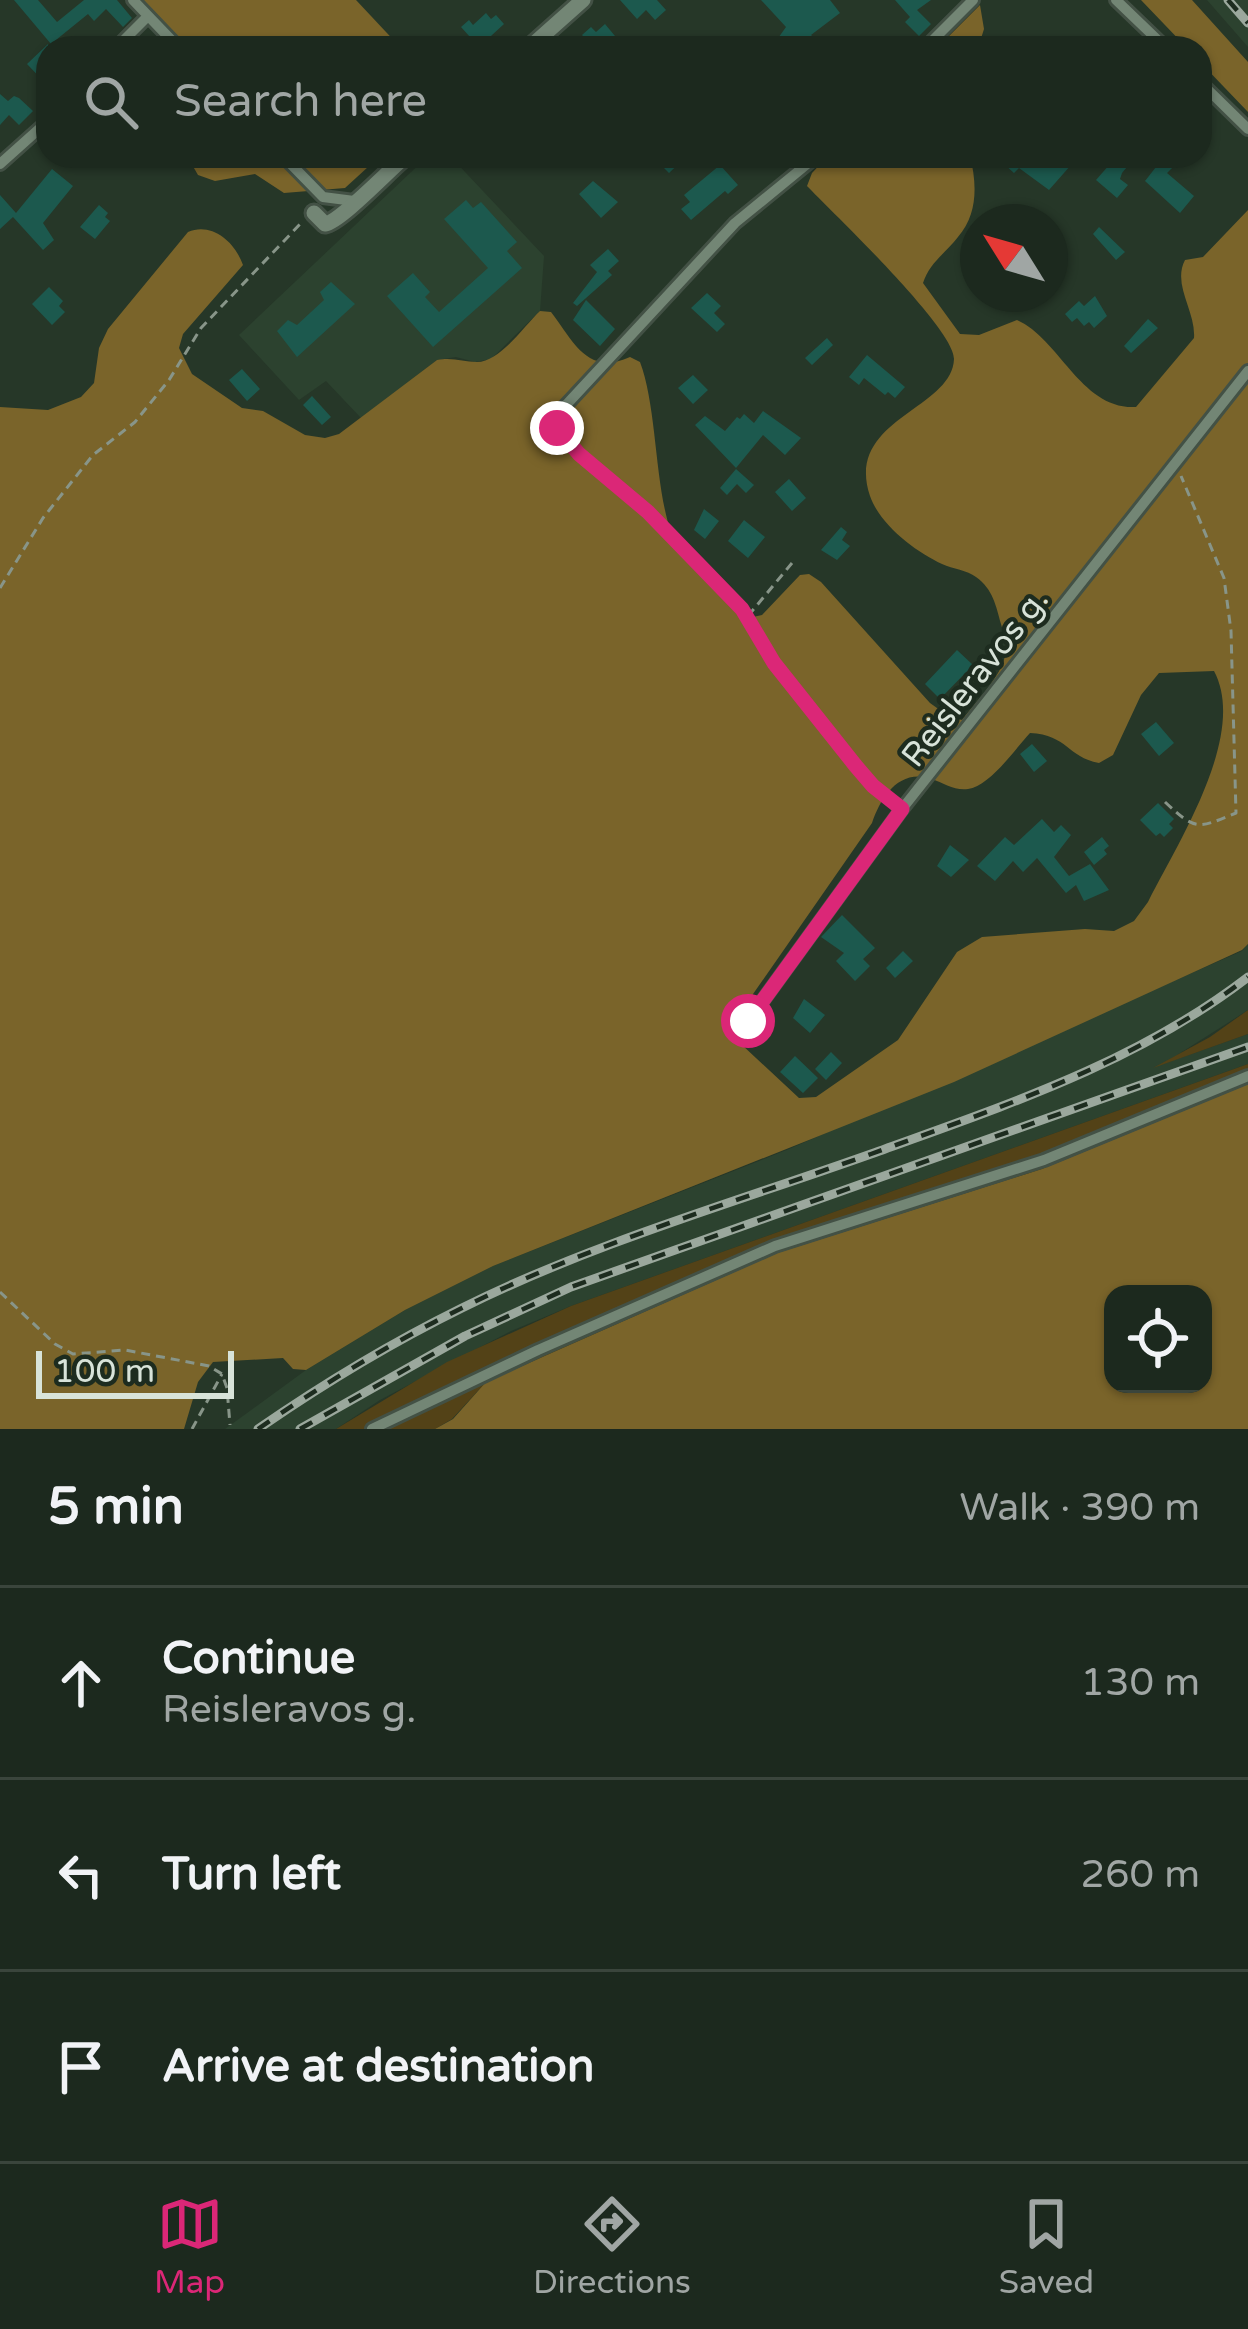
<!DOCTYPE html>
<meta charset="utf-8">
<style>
body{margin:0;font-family:"Varela Round",sans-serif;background:#253127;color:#f1f3f6}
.controls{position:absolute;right:36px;bottom:36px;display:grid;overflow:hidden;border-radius:24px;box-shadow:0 3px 9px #0004}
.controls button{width:108px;height:108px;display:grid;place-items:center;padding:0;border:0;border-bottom:3px solid #3a453c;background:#1c291e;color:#f1f3f6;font:60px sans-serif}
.compass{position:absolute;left:960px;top:204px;width:108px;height:108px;border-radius:50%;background:#1c291e;box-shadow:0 3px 9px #0004;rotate:307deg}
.scale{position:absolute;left:36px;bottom:30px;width:198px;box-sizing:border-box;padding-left:12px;border:6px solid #d8e3d9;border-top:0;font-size:33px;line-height:42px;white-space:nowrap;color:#d8e3d9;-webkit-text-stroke:9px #1d2c1f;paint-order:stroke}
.stop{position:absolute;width:36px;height:36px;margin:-27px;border:9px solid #db2777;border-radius:50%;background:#fff}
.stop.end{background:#db2777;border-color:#fff;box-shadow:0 3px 12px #0008}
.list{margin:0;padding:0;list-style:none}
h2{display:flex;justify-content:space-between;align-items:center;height:156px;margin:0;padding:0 48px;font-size:51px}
h2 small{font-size:39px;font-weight:400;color:#a0a6a4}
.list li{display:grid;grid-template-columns:78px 1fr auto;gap:36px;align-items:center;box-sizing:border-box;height:192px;padding:0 48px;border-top:3px solid #3a453c}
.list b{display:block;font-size:45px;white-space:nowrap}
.list p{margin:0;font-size:39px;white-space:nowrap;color:#a0a6a4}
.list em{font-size:39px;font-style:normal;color:#a0a6a4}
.icon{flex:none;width:66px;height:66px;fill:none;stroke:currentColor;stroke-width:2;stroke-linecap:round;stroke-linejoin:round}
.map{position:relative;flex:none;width:1248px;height:1429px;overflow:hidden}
.search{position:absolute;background:#1c291e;box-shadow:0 3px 9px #0004;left:36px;right:36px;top:36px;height:132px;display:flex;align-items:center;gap:30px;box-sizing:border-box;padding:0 42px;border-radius:36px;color:#a0a6a4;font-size:45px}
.sheet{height:732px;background:#1c291e}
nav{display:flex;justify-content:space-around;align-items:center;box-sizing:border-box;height:168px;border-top:3px solid #3a453c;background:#1c291e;font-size:33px;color:#a0a6a4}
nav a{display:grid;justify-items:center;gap:6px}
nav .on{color:#db2777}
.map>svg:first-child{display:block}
</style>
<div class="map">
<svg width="1248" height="1429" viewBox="0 0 1248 1429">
<rect width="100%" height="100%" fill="#263728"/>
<path fill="#2c422f" d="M1207,0h41v47z
M428,156h22l94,100 -4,55 -49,48 -16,3 -19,-5 -19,3 -76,58 -35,-37 -27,19 -60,-65z
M1248,944v66l-85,54 85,-30v30l-677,242 -60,25 -131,69 -44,29h-111l81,-59 99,-60 88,-44 296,-117 453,-198z"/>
<path fill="#534217" d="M1248,1010v24l-95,34 57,-31z
M1248,1064v20l-206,85 -265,84 -291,129 -34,37 -17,10h-99l111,-67 124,-56z"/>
<path fill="#7a642a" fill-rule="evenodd" d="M143,0h213l45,48h-212z
M1141,0h51l56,62v50l-48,-50v-14h-13z
M980,5l4,24 -6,19h-41z
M187,156h193l-35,32 -61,5 -29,-19 -40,7 -17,-6z
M828,156h142c7,28 8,58 -12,81 -13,17 -28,25 -35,46l37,51 19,1 38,-15c43,19 64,90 119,87l58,-69c2,-27 -22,-53 -9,-78l18,-3 45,-47v734l-6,6 -288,132 -461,184 -88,44 -99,60 -13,-1 -10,-11 -70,4 -15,20 -14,47h-184v-1022l48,3 33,-13 13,-14 5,-35 9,-19 80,-97c24,-10 47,10 55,33l-60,69 -4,14 13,26 50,34 21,3 42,24 20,3 14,-4 98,-74c16,-3 26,2 40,2 23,0 47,-36 63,-51l11,1c23,30 36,64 79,45l10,5c20,53 13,149 41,191 14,22 42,41 60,59l12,5 9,-2 38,-40 9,-1 12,8 109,121 21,15 11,2c13,-17 35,-39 42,-60 3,-13 1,-23 -3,-36 -5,-18 -8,-35 -25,-47 -9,-7 -23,-8 -34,-13 -26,-12 -62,-39 -72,-68 -26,-77 82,-86 84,-137 1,-30 -121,-146 -147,-173l5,-13zM1214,671c34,64 -36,171 -66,231l-14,19 -20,10 -29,-2 -103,8 -25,15 -59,88 -82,57 -17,1 -58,-54 -2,-15 5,-22 128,-184c9,-26 27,-55 60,-44 11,4 23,12 36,10 22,-3 47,-40 62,-56 38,2 37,24 69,30l14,-8 28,-60 18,-22z
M1248,1084v345h-813l18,-10 33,-37 291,-129 265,-84zM1113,1294h90v90h-90z"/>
<path fill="#1c594e" d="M14,0h24l19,22 27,-22h33l15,18 -9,9 -17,-18 -12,12 -6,-7 -37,30z
M620,0h37l9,10 -11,10 -9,-10 -9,9z
M761,0h69l10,13 -29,22 4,4 -10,9h-34l15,-21z
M895,0h36l-14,10 14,14 -12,12 -14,-14 5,-5z
M486,13l5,6 5,-4 8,9 -25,23 -18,-20 8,-7 4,5z
M605,24l15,18 -7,6h-35l9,-8 -5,-5 9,-8 5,5z
M48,44v42l-21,-22z
M0,94l8,7 6,-5 5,2 14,13 -14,14 -10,-10 -9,10z
M652,156h35l-18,17z
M995,156h44l10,10 12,-10 10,9 -22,25 -30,-22 -5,5z
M1117,156h19l-14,17 -2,6 8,6 -11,13 -21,-18z
M1163,158l10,9 -6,6 27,23 -14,17 -35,-32z
M720,165l18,20 -10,9 -3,-3 -34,29 -10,-11 9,-7 -6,-7z
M52,169l21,17 -30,37 11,17 -11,10 -30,-33 -13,12v-34l16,18z
M593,181l25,21 -17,16 -22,-24z
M466,200l7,8 8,-6 36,40 -10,9 15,17 -89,79 -46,-51 26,-23 17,19 -5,5 14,15 49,-44 -44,-49z
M99,205l9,8 -3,4 5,4 -15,18 -15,-12z
M1099,227l26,25 -9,8 -23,-26z
M608,249l11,12 -11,10 4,4 -35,31 -4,-3 24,-31 -7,-7z
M331,282l24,22 -58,53 -20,-26 11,-11 9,5 27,-25 -4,-8z
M49,287l14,14 -4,5 6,6 -13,13 -20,-21z
M707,293l14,13 -7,7 11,11 -8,8 -26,-24z
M1095,296l12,20 -13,12 -5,-6 -5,4 -7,-8 -5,4 -7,-8 14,-13 5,5z
M586,300l29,29 -15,17 -27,-26z
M1148,319l10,9 -27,25 -7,-7z
M827,338l6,7 -21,20 -7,-7z
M867,355l38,32 -10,11 -7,-6 -3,3 -21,-17 -5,7 -10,-8z
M242,369l18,20 -13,12 -18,-21z
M693,375l15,15 -15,14 -15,-16z
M312,396l19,21 -9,8 -19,-20z
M763,411l38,27 -16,17 -22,-20 -27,33 -41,-43 10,-9 20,15 12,-14 3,2 4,-5 10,9z
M736,469l18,16 -8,8 -9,-9 -10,11 -7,-7z
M789,479l17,19 -14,13 -17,-19z
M704,509l15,12 -14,18 -11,-9z
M744,520l21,17 -17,21 -20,-17z
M841,527l6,5 -5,8 8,6 -13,14 -16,-10z
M957,650l16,15 -33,34 -15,-15z
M1156,722l18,21 -15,13 -18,-22z
M1032,744l15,17 -13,11 -14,-18z
M1158,803l16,16 -5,5 4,4 -9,9 -4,-4 -4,3 -16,-16z
M1042,819l12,13 7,-7 10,10 -17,22 15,19 21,-12 19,26 -25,11 -8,-16 -10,8 -29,-35 -14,14 -10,-11 -18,20 -18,-15 28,-29 9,8z
M1102,837l7,9 -5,4 3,4 -13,11 -10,-13z
M950,845l19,15 -18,17 -14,-11z
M842,915l33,33 -12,11 7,7 -15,15 -19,-20 8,-8 -23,-16z
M903,951l10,10 -18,17 -9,-10z
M804,999l21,16 -15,18 -17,-15z
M831,1052l11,11 -16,17 -11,-11z
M795,1056l23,22 -15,15 -23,-21z"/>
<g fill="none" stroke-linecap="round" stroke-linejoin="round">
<g stroke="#435145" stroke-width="16">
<path id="street" d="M133,0l46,48
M1116,0l50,48
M116,48l32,-32
M925,48l48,-48
M1200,82l48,47
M283,156l40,41 31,4
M0,164l48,-43
M554,418l181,-195 82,-67
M748,1021l154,-212 346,-438
M372,1429l166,-79 237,-104 269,-86 204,-84"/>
</g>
<g stroke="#435145" stroke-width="21">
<path id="secondary" d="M529,48l54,-48
M314,213l11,11c15,-2 64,-54 81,-68"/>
</g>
<path stroke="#889589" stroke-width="3" stroke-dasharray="9 6" stroke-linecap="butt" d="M559,431l20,23 69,58 94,97 32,54 81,102 37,36
M0,588l43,-70 50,-63 42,-33 34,-42 32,-52 102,-107
M748,616l44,-53
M1165,802c31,29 32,27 71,11l-5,-182 -7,-53 -43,-102
M0,1292l55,52 18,10 52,-4 84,16 13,8 5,14 3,37
M192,1429l30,-55"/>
<use href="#street" stroke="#738675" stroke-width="10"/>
<use href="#secondary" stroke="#738675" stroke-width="15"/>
<g stroke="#9ba89d" stroke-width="9">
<path id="rail" d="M1228,0l20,23
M258,1429c65,-45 133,-86 204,-121 128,-64 274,-106 409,-154 132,-48 264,-90 377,-177
M300,1429l165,-93 106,-49 677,-240"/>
</g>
<use href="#rail" stroke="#1d2c1f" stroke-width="4.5" stroke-dasharray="14" stroke-linecap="butt"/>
</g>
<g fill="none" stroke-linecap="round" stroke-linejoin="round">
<path stroke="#db2777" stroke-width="15" d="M557,428l22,26 69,58 94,97 32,54 81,102 18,21 29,23 -154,212"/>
</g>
<g text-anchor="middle" stroke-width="9" stroke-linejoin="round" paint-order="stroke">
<g font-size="33" fill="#d8e3d9" stroke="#1d2c1f">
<text transform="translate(974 677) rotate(-52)" y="12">Reisleravos g.</text>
</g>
</g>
</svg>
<div class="controls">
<button><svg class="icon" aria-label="locate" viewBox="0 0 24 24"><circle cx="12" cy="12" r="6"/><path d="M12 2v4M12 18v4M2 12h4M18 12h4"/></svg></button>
</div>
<svg class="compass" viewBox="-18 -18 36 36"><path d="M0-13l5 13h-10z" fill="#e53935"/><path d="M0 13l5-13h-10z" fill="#a0a6a4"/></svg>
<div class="scale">100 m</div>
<div class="stop" style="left:748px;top:1021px"></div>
<div class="stop end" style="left:557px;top:428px"></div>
<div class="search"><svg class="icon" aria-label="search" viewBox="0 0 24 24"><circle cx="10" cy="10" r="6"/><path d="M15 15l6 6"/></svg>Search here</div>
</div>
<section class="sheet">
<h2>5 min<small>Walk · 390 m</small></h2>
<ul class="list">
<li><svg class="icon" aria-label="ahead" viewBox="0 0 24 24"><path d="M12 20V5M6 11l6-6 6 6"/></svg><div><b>Continue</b><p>Reisleravos g.</p></div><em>130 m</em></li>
<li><svg class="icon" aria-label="left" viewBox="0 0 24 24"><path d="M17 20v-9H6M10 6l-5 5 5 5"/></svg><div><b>Turn left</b></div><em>260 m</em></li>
<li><svg class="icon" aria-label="arrive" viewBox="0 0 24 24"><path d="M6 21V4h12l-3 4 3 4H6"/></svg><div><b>Arrive at destination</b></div></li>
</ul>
</section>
<nav>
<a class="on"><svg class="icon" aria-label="map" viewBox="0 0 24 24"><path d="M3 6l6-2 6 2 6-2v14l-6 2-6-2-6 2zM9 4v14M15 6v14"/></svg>Map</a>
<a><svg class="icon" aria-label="directions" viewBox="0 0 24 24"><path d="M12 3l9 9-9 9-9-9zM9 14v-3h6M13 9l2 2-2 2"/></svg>Directions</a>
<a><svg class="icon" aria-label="saved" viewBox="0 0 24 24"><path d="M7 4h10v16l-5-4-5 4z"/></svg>Saved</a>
</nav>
